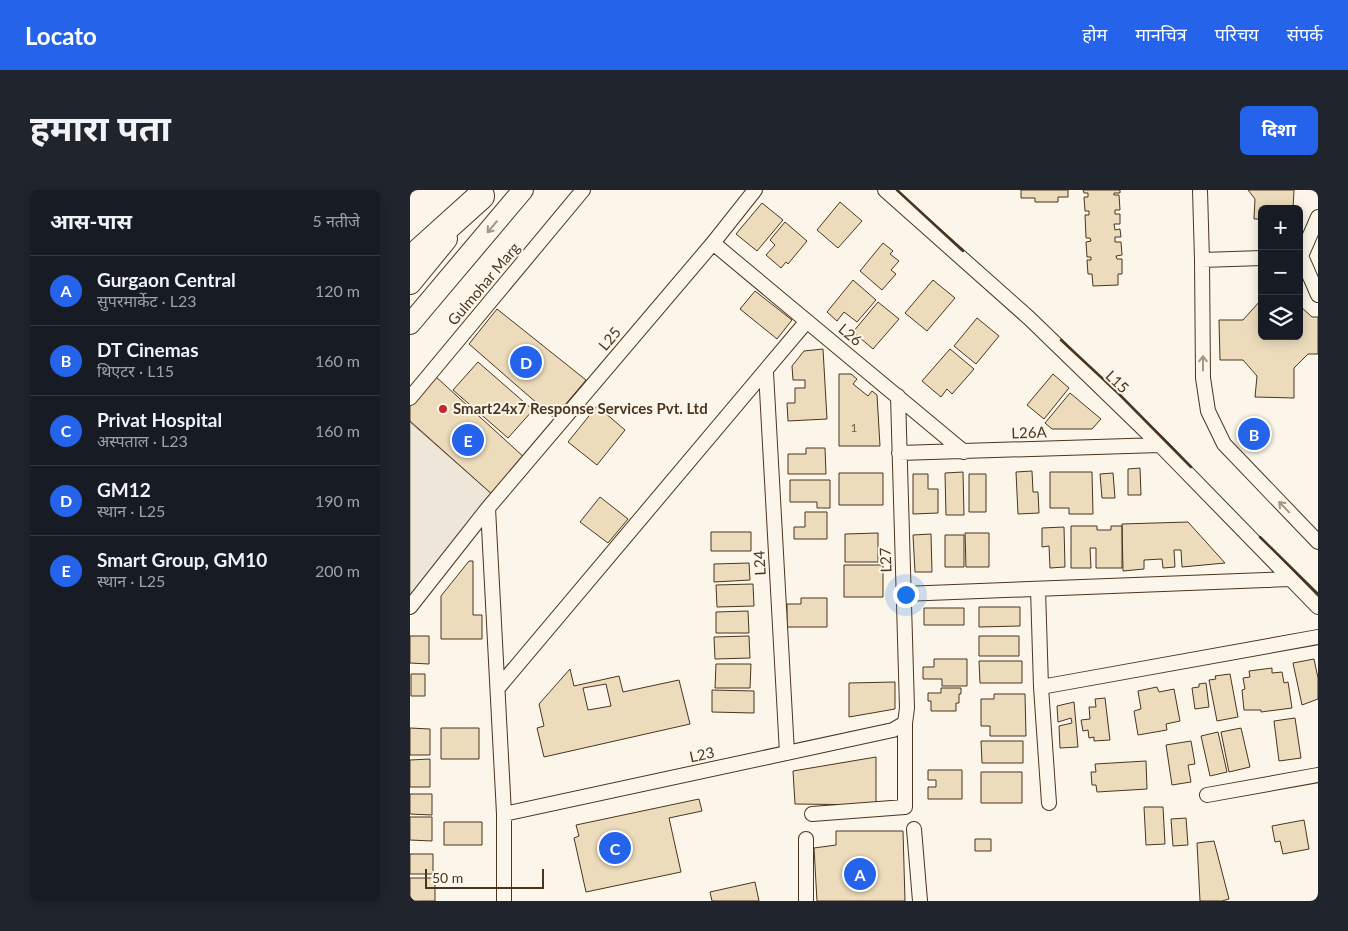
<!DOCTYPE html>
<html lang="hi">
<meta charset="utf-8">
<style>
body{margin:0;font-family:Lato,"Noto Sans Devanagari",sans-serif;background:#20242c;color:#f1f3f6}
.controls{position:absolute;right:15px;top:15px;display:grid;overflow:hidden;border-radius:8px;box-shadow:0 2px 12px #0003}
.controls button{width:45px;height:45px;display:grid;place-items:center;padding:0;border:0;border-bottom:1px solid #363941;background:#171b24;color:#f1f3f6;font:25px sans-serif}
.scale{position:absolute;left:15px;bottom:12px;width:119px;box-sizing:border-box;padding-left:5px;border:2px solid #4a3520;border-top:0;font-size:14px;line-height:18px;white-space:nowrap;color:#4a3520;-webkit-text-stroke:4px #fbf6e9;paint-order:stroke}
.you{position:absolute;left:495px;top:404px;width:18px;height:18px;margin:-12px;border:4px solid #fff;border-radius:50%;background:#1a73e8;box-shadow:0 0 0 8px #1a73e833}
.badge{display:grid;place-items:center;width:32px;height:32px;border-radius:50%;background:#2563eb;color:#fff;font-size:16px;font-weight:700}
.pin{position:absolute;translate:-50% -50%;border:2px solid #fff;box-shadow:0 1px 5px #0006}
.list{margin:0;padding:0;list-style:none}
h2{display:flex;justify-content:space-between;align-items:center;height:65px;margin:0;padding:0 20px;font-size:21px}
h2 small{font-size:16px;font-weight:400;color:#9ea1a6}
.list li{display:grid;grid-template-columns:32px 1fr auto;gap:15px;align-items:center;box-sizing:border-box;height:70px;padding:0 20px;border-top:1px solid #363941}
.list b{display:block;font-size:19px;white-space:nowrap}
.list p{margin:0;font-size:16px;white-space:nowrap;color:#9ea1a6}
.list em{font-size:16px;font-style:normal;color:#9ea1a6}
.icon{flex:none;width:28px;height:28px;fill:none;stroke:currentColor;stroke-width:2;stroke-linecap:round;stroke-linejoin:round}
.map{position:relative;flex:none;width:908px;height:711px;overflow:hidden;border-radius:8px}
header{display:flex;align-items:center;gap:30px;box-sizing:border-box;height:70px;padding:0 25px;background:#2563eb;color:#fff}
header strong{font-size:24px}
nav{display:flex;gap:28px;margin-inline-start:auto;font-size:18px}
.intro{display:flex;align-items:center;justify-content:space-between;box-sizing:border-box;height:120px;padding:0 30px}
h1{margin:0;font-size:35px}
.button{padding:12px 22px;border-radius:8px;background:#2563eb;color:#fff;font-size:18px;font-weight:700}
main{display:flex;gap:30px;padding:0 30px}
aside{flex:1;background:#171b24;border-radius:8px;box-shadow:0 2px 12px #0003}
.map>svg:first-child{display:block}
</style>
<header>
<strong>Locato</strong>
<nav><a>होम</a><a>मानचित्र</a><a>परिचय</a><a>संपर्क</a></nav>
</header>
<div class="intro"><h1>हमारा पता</h1><a class="button">दिशा</a></div>
<main>
<aside>
<h2>आस-पास<small>5 नतीजे</small></h2>
<ul class="list">
<li><span class="badge">A</span><div><b>Gurgaon Central</b><p>सुपरमार्केट · L23</p></div><em>120 m</em></li>
<li><span class="badge">B</span><div><b>DT Cinemas</b><p>थिएटर · L15</p></div><em>160 m</em></li>
<li><span class="badge">C</span><div><b>Privat Hospital</b><p>अस्पताल · L23</p></div><em>160 m</em></li>
<li><span class="badge">D</span><div><b>GM12</b><p>स्थान · L25</p></div><em>190 m</em></li>
<li><span class="badge">E</span><div><b>Smart Group, GM10</b><p>स्थान · L25</p></div><em>200 m</em></li>
</ul>
</aside>
<div class="map">
<svg width="908" height="711" viewBox="0 0 908 711">
<rect width="100%" height="100%" fill="#fbf6e9"/>
<path fill="#ede6d9" stroke="#887966" d="M0,232l84,74 -84,107z"/>
<path fill="#ecdcbc" stroke="#4a3520" fill-rule="evenodd" d="M611,0h47v7h-10v5h-23v-4h-14z
M673,0h37v3h-6v2h5l1,15h-5v4h5v10h-6l1,6 5,-1 1,8h-6v5h6l1,13 -6,1 1,3h5v15h-4v11l-25,1 -1,-12h-4l-1,-14h4v-3h-4l-1,-15 5,-1 -1,-3h-4l-1,-23h4v-4h-4l-1,-14h4v-4h-4z
M838,0h46l-1,19h-31v10h-8l1,-20z
M430,12l22,19 -24,27 -21,-18z
M352,13l21,17 -26,31 -21,-17z
M375,32l22,19 -19,23 -2,-2 -5,6 -15,-13 9,-10 -5,-5z
M473,53l10,8 -3,3 9,7 -8,9 5,4 -14,16 -22,-19z
M850,89h2v57h37v-31l13,12h6v37h-10l-14,14v30l-39,-1 2,-21 -14,-16h-23l-1,-40h24l17,-19z
M443,90l23,20 -19,22 -13,-10 -7,9 -10,-9z
M523,90l22,18 -28,33 -22,-18z
M345,101l37,29 -15,19 -37,-30z
M468,112l21,17 -26,30 -20,-17z
M87,119l89,71 -32,38 -85,-74z
M567,128l22,18 -23,28 -22,-18z
M413,159l4,70 -39,2 -1,-18h8v-15h10v-8h-12l-1,-14 12,-15z
M540,159l24,20 -22,25 -5,-5 -6,8 -19,-16z
M68,172l55,48 -25,28 -55,-48z
M429,184h12l6,5 -4,5 15,12 4,-5 5,4 3,51h-41z
M643,184l16,14 -25,31 -17,-14z
M25,186l91,83 -32,37 -84,-75v-20z
M660,203l31,26 -9,10h-40l-7,-6z
M187,216l28,24 -28,35 -29,-23z
M396,258h19l1,26h-38v-20h18z
M730,278l1,27h-13v-26z
M622,281l1,21h5l1,21 -21,1 -2,-42z
M553,282l1,43h-18l-1,-42z
M640,282h42l1,42h-24v-6h-19z
M429,283h44v32h-44z
M703,283l2,25h-13l-2,-24z
M503,284h15v15h10v24l-25,1z
M559,284h17v38h-17z
M380,290h40v28h-13v-6h-27z
M190,307l28,22 -20,24 -28,-21z
M395,322h22v27h-33v-12h11z
M778,332l37,41 -43,4 -1,-17h-7l1,17 -12,1 -1,-9 -18,1v9l-21,2 -1,-47z
M661,336h26v4h14v-4h11v42h-26v-20h-6l1,20h-20z
M654,337l1,40 -15,1 -1,-22 -7,1v-19z
M301,342h40v19h-40z
M468,343v29h-33v-28z
M555,343h24v34h-23z
M521,344l1,38h-17l-2,-37z
M535,345h19v32h-19z
M59,371h4v54h9v24h-41v-43z
M339,373l1,17 -36,2v-18z
M434,375h39v32h-39z
M343,394l1,22 -37,1 -1,-22z
M391,408h26v29h-40v-23h14z
M569,417h41v19l-41,1z
M514,418h40v17h-40z
M338,421l1,22h-33v-21z
M0,446h19v28l-19,-1z
M339,446l1,22 -35,1 -1,-22z
M569,446h40v20h-40z
M524,469h33v27h-25v-7h-19v-12h11z
M904,469l4,19v21l-16,6 -9,-42z
M569,471h43v22h-42z
M306,474h35l-1,24h-35z
M862,478v5l10,-1 2,11 4,-1 4,26 -31,4v-2h-17l-2,-20 3,-1 -2,-11 7,-1 -1,-6z
M160,479l4,17 45,-10 4,16 56,-12 11,44 -146,33 -7,-29 7,-2 -5,-22zM196,494l5,22 -23,4 -5,-22z
M1,484h14v22h-14z
M820,484l8,43 -21,4 -8,-41 7,-1 -1,-3z
M485,492v27l-46,8v-34z
M796,493l3,24 -14,2 -3,-21 7,-1v-3z
M747,497l2,5 15,-3 6,32 -14,3 1,6 -29,5 -4,-24 7,-2 -3,-18z
M531,498h20v6h-2v9h-3v8h-25v-10h-3v-8h13z
M302,500l42,1v22l-42,-1z
M584,504h31l1,42h-36v-10h-9v-27h13z
M695,508l5,42 -16,1v-4l-5,1 -1,-8 -5,1 -2,-11 9,-1 -1,-12h7l-1,-8z
M664,512l4,45 -18,1 -1,-22 13,-3 -1,-5 -13,4 -1,-16z
M885,528l6,40 -22,3 -5,-40z
M0,538l20,1v26h-20z
M31,538h38v31h-38z
M831,538l9,39 -21,5 -8,-40z
M808,542l9,40 -17,4 -9,-40z
M571,551h42v22h-41z
M781,551l4,23 -7,1 3,17 -19,3 -6,-40z
M466,567v48l-81,-1 -2,-33z
M20,569v28h-20v-27z
M736,571l1,28 -50,3 -1,-7h-4l-1,-13h5l-1,-8z
M518,580h34v29h-34v-12h8v-7h-8z
M571,582h41v31h-41z
M0,604h22v21l-22,-1z
M289,609l3,12 -33,7 12,54 -95,20 -12,-54 5,-2 -3,-11z
M734,617h19l2,37 -19,1z
M0,627h22v24l-22,-1z
M776,628l2,27 -15,1 -2,-27z
M894,630l5,29 -26,5 -3,-13 -5,1 -3,-16z
M34,632h38v23h-38z
M426,641h67l2,70h-88l-3,-53 22,-3z
M565,649h16v12h-16z
M804,651l15,58 -7,2h-22l-3,-58z
M0,664h23v20h-23z
M0,688h25v23h-25z
M345,692l4,19h-47l-2,-9z"/>
<g fill="none" stroke-linecap="round" stroke-linejoin="round">
<g stroke="#4a3520" stroke-width="16">
<path id="street" d="M475,0l144,128 131,127 158,162
M790,0l2,70 1,118 5,33 16,33 94,98
M908,27l-17,39 17,39
M303,53l251,209
M792,70l60,-2
M356,182l21,381
M0,208l173,-208
M489,263l261,-8
M78,318l16,306v87
M628,399l3,98 8,116
M493,404l387,-15
M0,417l78,-99 225,-265 42,-53
M631,497l277,-50
M88,498l309,-367
M797,605l111,-20
M94,624l389,-84 12,-7
M402,624l93,-7v-84l2,-15 -9,-312
M504,639l6,72
M396,711v-62"/>
</g>
<g stroke="#4a3520" stroke-width="22">
<path id="secondary" d="M0,134l113,-134"/>
</g>
<g stroke="#4a3520" stroke-width="24">
<path id="primary" d="M0,93l36,-44"/>
</g>
<g stroke="#4a3520" stroke-width="28">
<path id="highway" d="M0,70l71,-64"/>
</g>
<use href="#street" stroke="#fbf6e9" stroke-width="14"/>
<use href="#secondary" stroke="#fbf6e9" stroke-width="20"/>
<use href="#primary" stroke="#fbf6e9" stroke-width="22"/>
<use href="#highway" stroke="#fbf6e9" stroke-width="26"/>
<path stroke="#4a3520" stroke-width="2.5" d="M487,0l66,61
M651,150l56,52 74,75
M850,347l58,57"/>
</g>
<defs><path id="oneway-shaft" d="M-6 0H5M1.5-3L5.5 0L1.5 3" fill="none" stroke-width="1.6" stroke-linecap="round" stroke-linejoin="round" transform="scale(1.25)"/></defs>
<g stroke="#a29684">
<use href="#oneway-shaft" transform="translate(82 37) rotate(130)"/>
<use href="#oneway-shaft" transform="translate(793 173) rotate(-90)"/>
<use href="#oneway-shaft" transform="translate(874 317) rotate(-134)"/>
</g>
<circle fill="#c62828" stroke="#fbf6e9" stroke-width="2" cx="33" cy="219" r="5"/>
<g text-anchor="middle" stroke-width="4" stroke-linejoin="round" paint-order="stroke">
<g font-size="12" fill="#725f47">
<text x="444" y="242">1</text>
</g>
<g font-size="15" fill="#4a3520" stroke="#fbf6e9">
<text transform="translate(74 94) rotate(-50)" y="5">Gulmohar Marg</text>
<text transform="translate(440 145) rotate(40)" y="5">L26</text>
<text transform="translate(200 149) rotate(-50)" y="5">L25</text>
<text transform="translate(707 192) rotate(44)" y="5">L15</text>
<text transform="translate(619 243) rotate(-2)" y="5">L26A</text>
<text transform="translate(476 370) rotate(-92)" y="5">L27</text>
<text transform="translate(350 373) rotate(-93)" y="5">L24</text>
<text transform="translate(292 565) rotate(-12)" y="5">L23</text>
</g>
<g font-size="15" font-weight="bold" fill="#4a3520" stroke="#fbf6e9" text-anchor="start">
<text x="43" y="224">Smart24x7 Response Services Pvt. Ltd</text>
</g>
</g>
</svg>
<div class="controls">
<button>+</button>
<button>−</button>
<button><svg class="icon" aria-label="layers" viewBox="0 0 24 24"><path d="M12 4l9 5-9 5-9-5zM3 14l9 5 9-5"/></svg></button>
</div>
<div class="scale">50 m</div>
<div class="you"></div>
<div class="pin badge" style="left:450px;top:684px">A</div>
<div class="pin badge" style="left:844px;top:244px">B</div>
<div class="pin badge" style="left:205px;top:658px">C</div>
<div class="pin badge" style="left:116px;top:172px">D</div>
<div class="pin badge" style="left:58px;top:250px">E</div>
</div>
</main>
